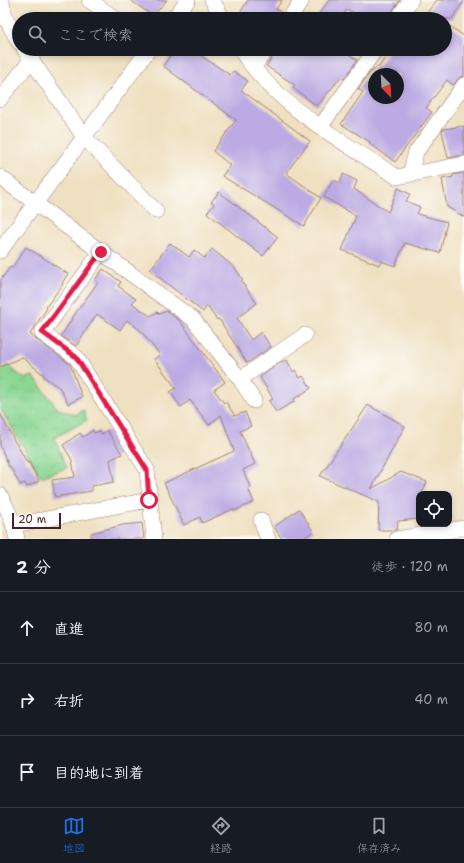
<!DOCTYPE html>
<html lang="ja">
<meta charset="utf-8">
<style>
body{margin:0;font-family:"Shantell Sans","Klee One",sans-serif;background:#242831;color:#f1f3f6}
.controls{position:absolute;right:12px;bottom:12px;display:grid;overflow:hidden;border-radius:8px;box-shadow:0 2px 6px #0003}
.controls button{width:36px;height:36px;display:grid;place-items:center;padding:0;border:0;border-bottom:1px solid #363941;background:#171b24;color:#f1f3f6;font:20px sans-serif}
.compass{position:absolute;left:368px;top:68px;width:36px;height:36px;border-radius:50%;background:#171b24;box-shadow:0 2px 6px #0003;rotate:156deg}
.scale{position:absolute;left:12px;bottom:10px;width:49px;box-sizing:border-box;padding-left:4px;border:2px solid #4a1f2b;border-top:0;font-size:11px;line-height:14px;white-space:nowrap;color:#4a1f2b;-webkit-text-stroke:3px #fdfcf7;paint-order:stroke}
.stop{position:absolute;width:12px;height:12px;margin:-9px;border:3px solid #e11d48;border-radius:50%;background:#fff}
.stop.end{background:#e11d48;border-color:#fff;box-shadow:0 1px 4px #0008}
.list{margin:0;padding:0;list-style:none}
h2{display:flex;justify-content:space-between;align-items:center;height:52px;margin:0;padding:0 16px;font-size:17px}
h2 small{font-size:13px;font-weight:400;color:#9ea1a6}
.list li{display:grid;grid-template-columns:26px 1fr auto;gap:12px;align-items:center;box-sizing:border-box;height:72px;padding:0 16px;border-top:1px solid #363941}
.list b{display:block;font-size:15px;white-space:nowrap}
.list em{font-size:13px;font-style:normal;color:#9ea1a6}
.icon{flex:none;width:22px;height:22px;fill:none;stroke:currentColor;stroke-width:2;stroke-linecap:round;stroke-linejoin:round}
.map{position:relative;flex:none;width:464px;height:539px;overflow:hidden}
.search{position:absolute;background:#171b24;box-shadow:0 2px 6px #0003;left:12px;right:12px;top:12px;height:44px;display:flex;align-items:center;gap:10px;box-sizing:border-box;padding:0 14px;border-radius:22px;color:#9ea1a6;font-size:15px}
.sheet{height:268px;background:#171b24}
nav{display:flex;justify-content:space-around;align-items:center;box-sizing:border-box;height:56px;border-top:1px solid #363941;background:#171b24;font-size:11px;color:#9ea1a6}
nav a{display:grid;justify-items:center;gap:2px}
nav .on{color:#1a73e8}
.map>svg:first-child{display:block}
</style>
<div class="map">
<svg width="464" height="539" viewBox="0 0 464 539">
<defs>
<pattern id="park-crowns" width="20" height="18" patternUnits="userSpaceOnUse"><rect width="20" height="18" fill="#8cd794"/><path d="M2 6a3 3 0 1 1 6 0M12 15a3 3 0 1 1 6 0" fill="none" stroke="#7ab880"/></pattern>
</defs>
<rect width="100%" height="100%" fill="#fdfcf7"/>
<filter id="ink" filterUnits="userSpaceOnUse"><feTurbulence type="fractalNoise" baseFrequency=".025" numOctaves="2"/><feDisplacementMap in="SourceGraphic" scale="8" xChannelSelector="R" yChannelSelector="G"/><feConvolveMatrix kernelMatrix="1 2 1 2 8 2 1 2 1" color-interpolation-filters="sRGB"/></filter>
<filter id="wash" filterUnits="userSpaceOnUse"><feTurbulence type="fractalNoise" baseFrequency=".012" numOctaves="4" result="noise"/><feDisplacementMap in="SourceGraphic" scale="16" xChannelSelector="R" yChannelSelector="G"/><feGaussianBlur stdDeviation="0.9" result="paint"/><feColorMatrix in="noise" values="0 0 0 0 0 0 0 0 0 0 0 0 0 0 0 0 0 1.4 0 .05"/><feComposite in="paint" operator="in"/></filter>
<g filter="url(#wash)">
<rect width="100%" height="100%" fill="#efe0c1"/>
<path fill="url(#park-crowns)" stroke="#6b7b60" d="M7,365l18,14 8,-3 25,33 18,6 7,-5 4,10 -33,18 13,30 -26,9 -41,-69v-35z"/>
<g id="blocks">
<path fill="#bbaae3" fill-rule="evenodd" d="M130,0h37l-14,16z
M248,0h34l-6,9 6,4 -2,6h-44z
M329,0h71l-13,19h-24l-16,-10 -7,10h-25z
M437,0h27v1l-12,18h-30z
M445,23l19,13v40l-4,1 -7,8 -6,-5 -21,28 6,4 -37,50 -26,-19 1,-1 -29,-18 22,-32 -5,-3 13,-18 1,1 5,-6 2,1 12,-18h54zM374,74h24v24h-24z
M175,49h30l-5,6 30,20 3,-4 15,10 -7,9 69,51 -24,32 35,25 -17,28 -82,-50 8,-11 -17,-14 23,-31 -54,-40 -19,-14z
M283,49h59l15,11 -13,19 -3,-2 -24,29 -24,-18 2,-3 -29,-19 8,-11 4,1z
M464,126v29l-16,3 -6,-27 1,-2z
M464,173v44l-17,-10 -5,-28 11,-2v-2z
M343,174l14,7 -3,8 34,23 10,-24 12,6 -4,7 14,6 -3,7 30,8 -7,31 -35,-10 -10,23 -14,-5 -2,4 -37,-15 14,-34 -32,-19 9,-17 7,3z
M219,192l59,45 -15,19 -56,-43 7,-9 -3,-2z
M170,243l19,14 5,-7 10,8 8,-9 23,19 8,12 -2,1 16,22 -20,15 14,22 10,-8 10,15 -24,16 -28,-44 -2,1 -10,-14 -4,6 -53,-42z
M26,247l42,27 -6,9 1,1 -17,23 1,1 -17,26 7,6 33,24 12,33 -14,7 -8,-16 -16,-11v-2l-22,-18 -22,10v-86l10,-14 2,1z
M103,269l18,13 -3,4 18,13 -4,4 18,13 7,-4 2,2 8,-3 13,10 45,61 -11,8 10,13 2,-1 9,14 10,-4 6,14 -11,5 15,33 -12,6 7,17 -2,1 6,14 -20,9 -1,-2 -31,14 -2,-6 -16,8 -20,-42 70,-32 -13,-36 -12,10 -19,-25 -9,7 -11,-15 6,-4 -22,-29 6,-4 -20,-25 -13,-10 -7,10 -23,-16 -21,32 -15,-10 16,-25 21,-29 -3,-2z
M287,360l6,12 2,-2 5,8 3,-2 8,12 -17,11 1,2 -19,11 -7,-11 4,-2 -13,-22 21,-15z
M368,405l37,21 -34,63 30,-17 26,10 -5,12h-3v25l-21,2 -1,9h-19l1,-28 -59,-26z
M0,413l16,31h1l10,19 2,-1 10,19 -12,6 -2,-4 -5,2 -10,-19 -1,1 -9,-22z
M93,430l1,3 5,-2 3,3 5,-4 15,24 -12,6 4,22 -22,4v5l-37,6 -3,-17 23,-3 -3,-17 -9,-15 17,-12 3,4z
M299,509l14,22 -10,8h-21l-8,-12z
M142,523l2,16h-53v-6l32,-8z"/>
</g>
</g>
<g filter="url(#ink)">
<use href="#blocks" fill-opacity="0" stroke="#9c8076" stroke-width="1"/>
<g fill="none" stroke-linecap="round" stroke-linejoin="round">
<g stroke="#9c8076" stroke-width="16">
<path id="street" d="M1,0l5,19 13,23
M89,0l27,19
M212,0l11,19
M173,19l15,-19
M289,19l13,-19
M397,19l14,-19
M24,49l60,88 72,74
M240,49c36,57 102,92 157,128l67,-13
M254,66l13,-17
M0,99l32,-40
M320,127l56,-78
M410,174l6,-22 48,-67
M0,177l101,75 92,67 47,60 14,22
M0,251l149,-202
M101,252l-59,81 34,24 71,113 7,69
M240,379l65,-44
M0,495c8,14 14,28 17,44
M261,520l7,19
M14,525l135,-25
M397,539l67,-11"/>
</g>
<use href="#street" stroke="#fff" stroke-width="15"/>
</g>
</g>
<g fill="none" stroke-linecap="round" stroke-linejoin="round" filter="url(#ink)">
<path stroke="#e11d48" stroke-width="5" d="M101,252l-59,80 34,25 71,113 2,30"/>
</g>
</svg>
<div class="controls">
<button><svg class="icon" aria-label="locate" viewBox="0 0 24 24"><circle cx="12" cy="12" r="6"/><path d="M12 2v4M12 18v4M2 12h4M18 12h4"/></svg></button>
</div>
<svg class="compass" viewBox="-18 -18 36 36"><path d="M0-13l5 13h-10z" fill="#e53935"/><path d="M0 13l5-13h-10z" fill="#9ea1a6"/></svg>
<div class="scale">20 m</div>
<div class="stop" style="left:149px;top:500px"></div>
<div class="stop end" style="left:101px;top:252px"></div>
<div class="search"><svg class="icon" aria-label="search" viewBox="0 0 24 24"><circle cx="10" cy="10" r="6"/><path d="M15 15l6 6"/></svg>ここで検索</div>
</div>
<section class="sheet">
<h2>2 分<small>徒歩 · 120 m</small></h2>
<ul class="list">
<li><svg class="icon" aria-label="ahead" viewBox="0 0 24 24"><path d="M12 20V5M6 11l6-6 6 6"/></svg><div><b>直進</b></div><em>80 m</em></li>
<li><svg class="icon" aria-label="right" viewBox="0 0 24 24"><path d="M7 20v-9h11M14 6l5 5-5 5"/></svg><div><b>右折</b></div><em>40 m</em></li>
<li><svg class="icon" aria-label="arrive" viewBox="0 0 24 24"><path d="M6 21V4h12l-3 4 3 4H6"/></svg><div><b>目的地に到着</b></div></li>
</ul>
</section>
<nav>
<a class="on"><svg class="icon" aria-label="map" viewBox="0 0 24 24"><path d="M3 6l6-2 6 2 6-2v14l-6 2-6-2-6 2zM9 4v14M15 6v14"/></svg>地図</a>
<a><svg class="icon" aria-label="directions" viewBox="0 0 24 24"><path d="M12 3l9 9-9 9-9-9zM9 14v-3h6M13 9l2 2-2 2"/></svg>経路</a>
<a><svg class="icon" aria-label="saved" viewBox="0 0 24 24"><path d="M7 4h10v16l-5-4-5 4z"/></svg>保存済み</a>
</nav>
